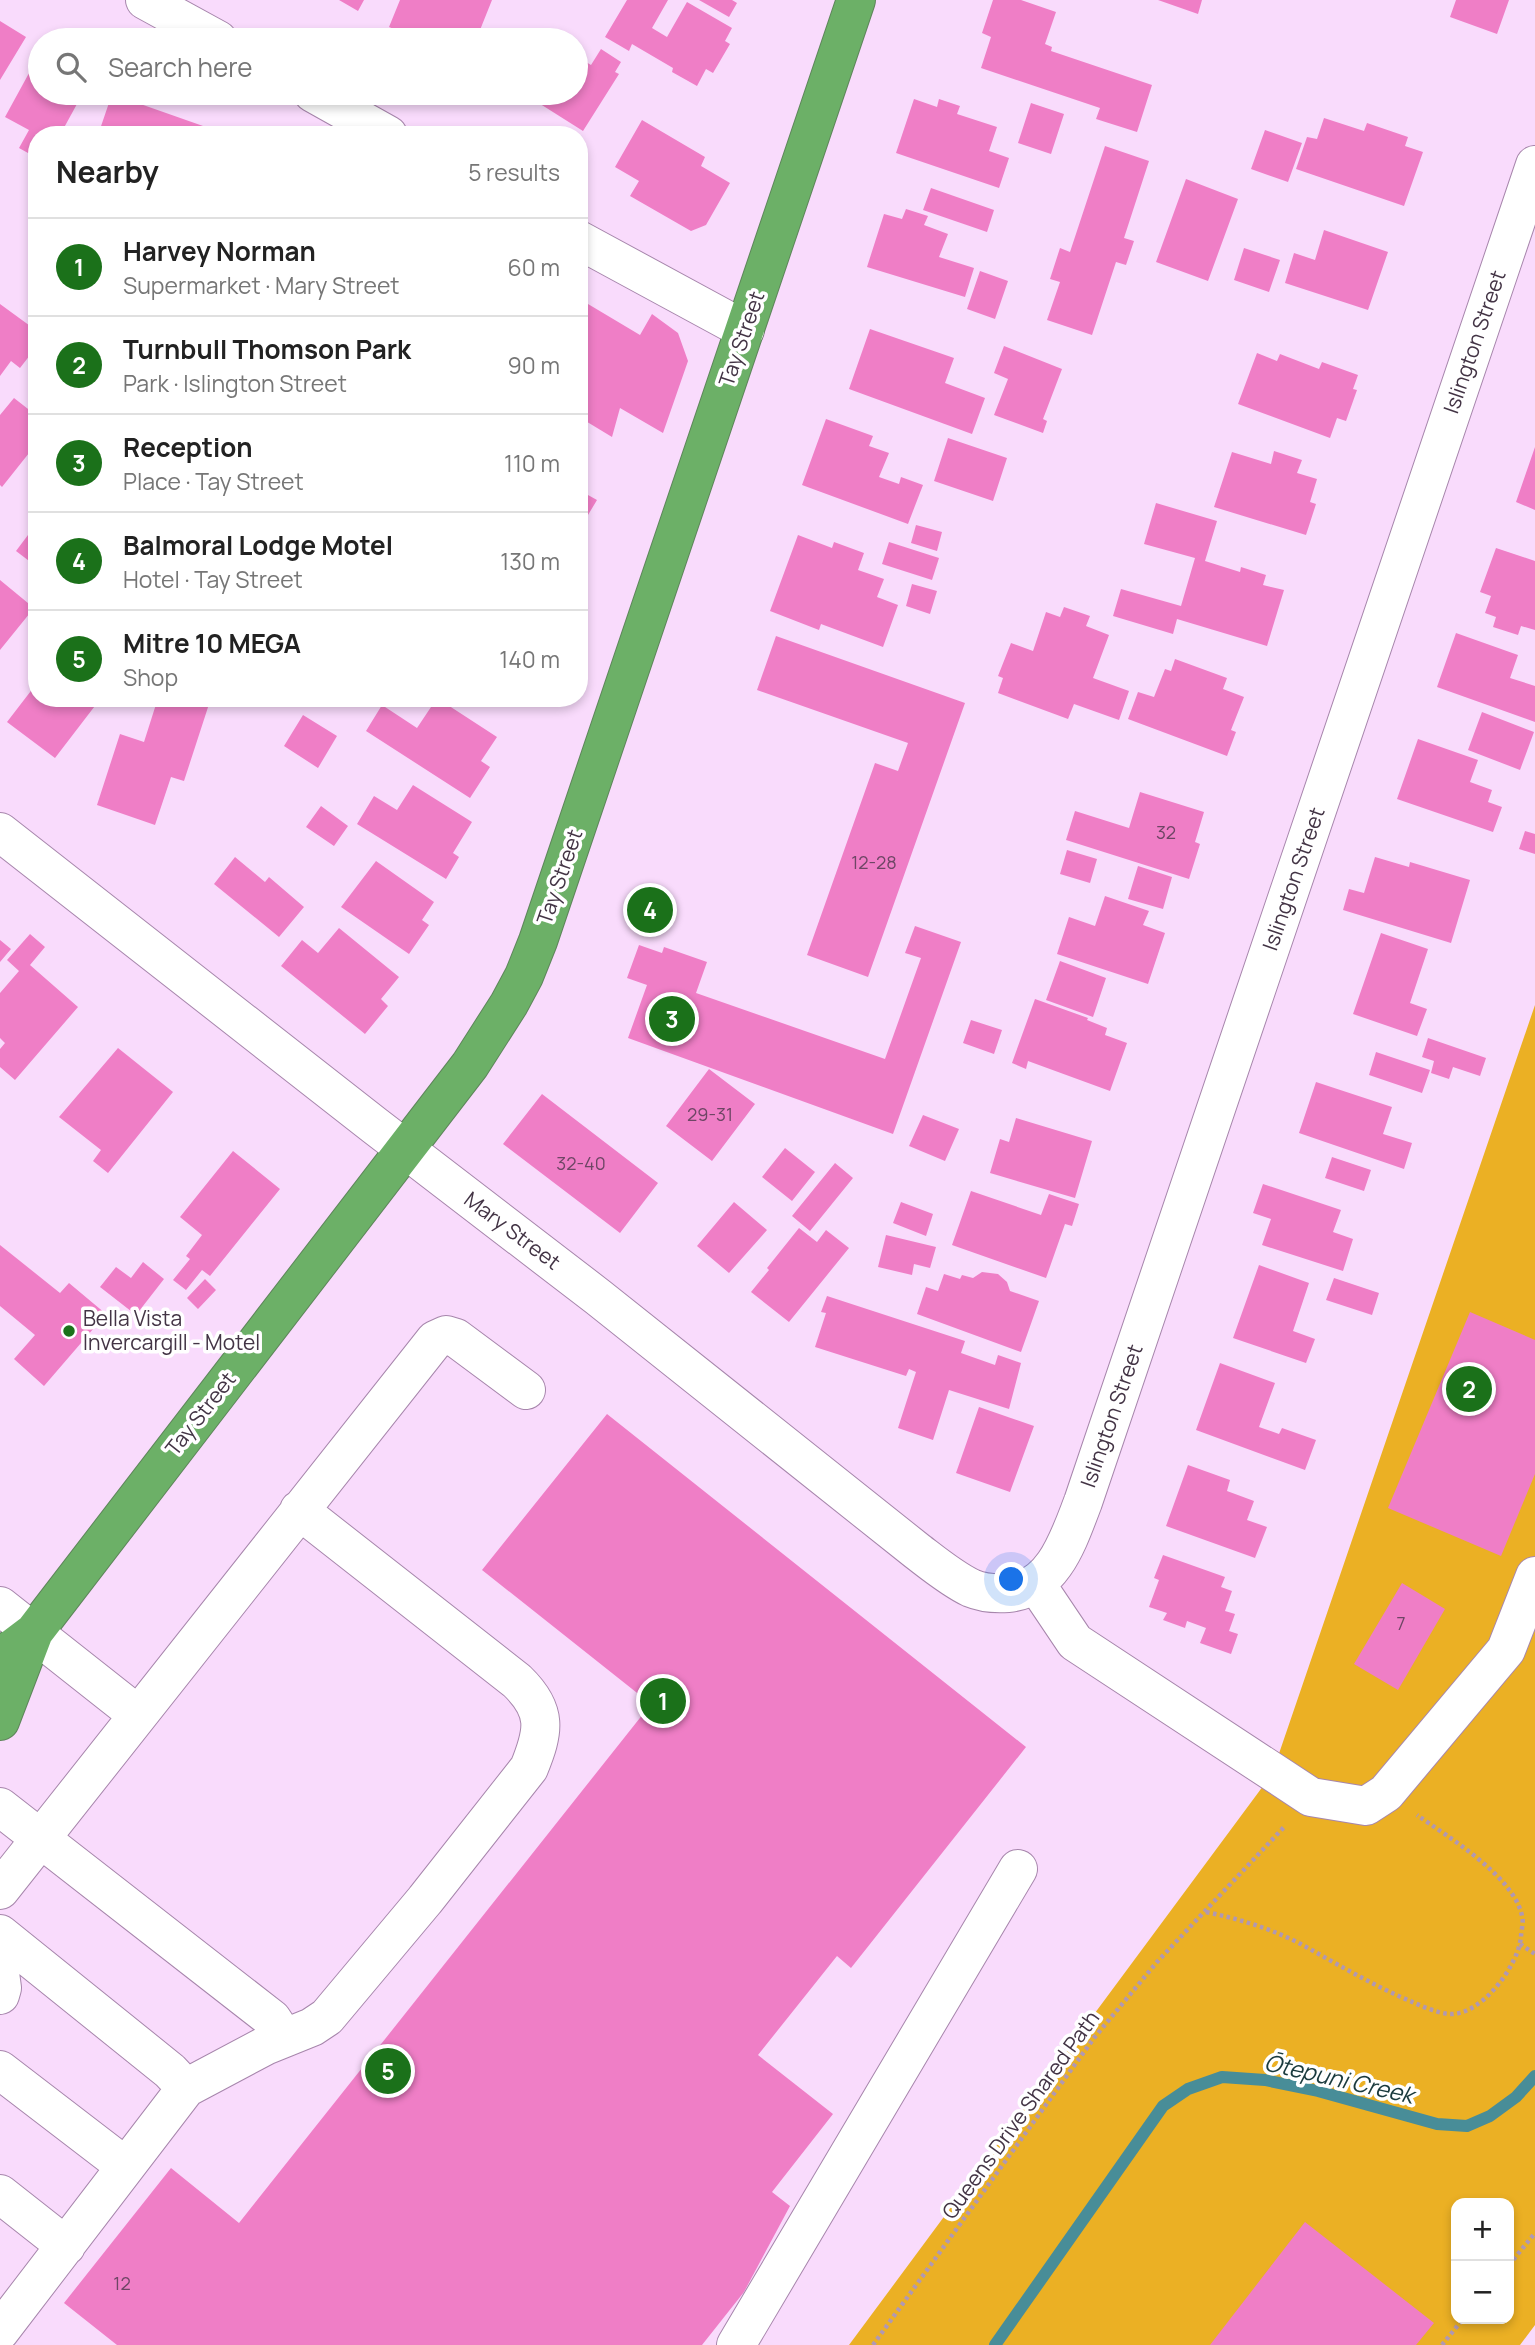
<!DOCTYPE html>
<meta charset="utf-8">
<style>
body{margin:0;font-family:Manrope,sans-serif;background:#f6f6f6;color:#222}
.controls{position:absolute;right:21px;bottom:21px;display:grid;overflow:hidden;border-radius:14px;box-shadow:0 4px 10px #0003}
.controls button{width:63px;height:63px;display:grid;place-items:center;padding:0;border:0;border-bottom:2px solid #e0e0e0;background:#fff;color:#222;font:35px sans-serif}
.you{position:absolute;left:1012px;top:1580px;width:24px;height:24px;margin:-18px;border:5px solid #fff;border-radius:50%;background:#1a73e8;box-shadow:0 0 0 10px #1a73e833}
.badge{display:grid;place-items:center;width:46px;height:46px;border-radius:50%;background:#1b711a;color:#fff;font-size:23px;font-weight:700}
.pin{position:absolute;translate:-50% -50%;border:4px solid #fff;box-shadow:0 2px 7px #0006}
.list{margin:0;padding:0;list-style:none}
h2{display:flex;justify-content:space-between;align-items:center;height:91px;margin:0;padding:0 28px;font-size:30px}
h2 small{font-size:23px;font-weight:400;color:#767676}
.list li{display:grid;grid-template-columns:46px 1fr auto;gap:21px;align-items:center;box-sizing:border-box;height:98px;padding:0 28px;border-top:2px solid #e0e0e0}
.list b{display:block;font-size:26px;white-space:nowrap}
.list p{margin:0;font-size:23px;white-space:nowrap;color:#767676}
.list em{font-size:23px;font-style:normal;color:#767676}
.icon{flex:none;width:38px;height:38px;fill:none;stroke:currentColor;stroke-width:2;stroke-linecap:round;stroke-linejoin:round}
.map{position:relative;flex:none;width:1535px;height:2345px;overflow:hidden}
.search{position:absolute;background:#fff;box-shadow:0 4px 10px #0003;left:28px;top:28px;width:560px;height:77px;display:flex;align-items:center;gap:18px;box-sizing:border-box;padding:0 24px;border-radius:38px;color:#767676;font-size:26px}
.panel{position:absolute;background:#fff;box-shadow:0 4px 10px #0003;left:28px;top:126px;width:560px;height:581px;border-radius:28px}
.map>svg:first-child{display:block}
</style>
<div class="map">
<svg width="1535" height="2345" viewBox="0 0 1535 2345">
<rect width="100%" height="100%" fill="#f9dbfc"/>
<path fill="#ebb024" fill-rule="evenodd" d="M1535,1005v1320l-15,20h-671l423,-571zM1456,2203h53v116h-53z"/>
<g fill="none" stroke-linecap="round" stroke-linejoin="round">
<path stroke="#488d98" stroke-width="12" d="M995,2345l168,-239 25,-17 34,-12 43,3 53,11 119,33 30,2 23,-10 26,-19 19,-21"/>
</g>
<path fill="#ef7ec6" d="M339,0h25l-6,11z
M400,0h92l-16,40h-56l-31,-13z
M627,0h41l-16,28 15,9 20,-35 45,26 -7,13 5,3 -17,29 -7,-4 -9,17 -25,-14 1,-4 -41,-24 -3,7 -24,-14z
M699,0h33l5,3 -8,14z
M993,0h28l35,12 -11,32 7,3 -1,4 101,34 -15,47 -41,-13 4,-11 -119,-40 10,-31 -9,-4z
M1158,0h44l-4,14z
M1456,0h53l-12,34 -47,-17z
M0,21l26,16 -26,43z
M601,49l20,13 -6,10 4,2 -36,57 -57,-36 1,-2h49v-37l15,9z
M40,53v40h43l-23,42h-23v23l-18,-10 10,-18 -24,-13z
M112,94l91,32 -3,9h-102z
M914,99l23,8 2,-8 21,7 -3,8 40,13 -8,24 20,7 -10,30 -103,-35z
M1031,103l33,11 -13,40 -33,-11z
M1324,118l40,13 3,-8 41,14 -3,9 18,6 -19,54 -108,-37 11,-32 10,2z
M642,120l63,37 -4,9 29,17 -24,42 -15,6 -61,-35 9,-15 -24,-14z
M1265,130l37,13 -14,39 -37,-13z
M1105,146l44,15 -25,77 10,3 -8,24 -10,-3 -24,73 -45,-15 13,-38 -10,-3 10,-31 10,4z
M1186,179l52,20 -30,82 -52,-19z
M931,188l63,22 -7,22 -64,-22z
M906,209l22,7 -4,9 24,9 -9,23 35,11 -9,29 -98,-30 17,-53 18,5z
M1324,230l64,22 -20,58 -83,-27 9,-30 21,7z
M1244,248l36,12 -11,32 -35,-12z
M980,271l28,10 -13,38 -28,-10z
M0,304l37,27v15l-17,22 -9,-7 -11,15z
M588,304l52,31 12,-21 26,19 10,28 -25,72 -43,-25 -8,29 -33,-20v-99z
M870,329l84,29 -9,25 40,15 -13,36 -123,-45z
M1004,346l58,23 -19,50 4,2 -4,12 -49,-18 14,-36 -14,-6z
M1257,353l20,8 3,-7 39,15 3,-7 36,13 -5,14 4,1 -11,31 -9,-3 -7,20 -92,-34z
M14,398l23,18v27l-35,44 -2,-2v-70z
M826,419l47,17 -4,10 20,7 -10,24 20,7 2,-7 22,8 -15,39 -106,-39z
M948,438l59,20 -14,43 -59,-20z
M1535,447v63l-19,-8z
M1274,451l28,9 -5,13 20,6 -7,23 6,2 -10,31 -92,-28 18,-55 39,12z
M579,490l18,10 -18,30z
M1156,503l61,18 -12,40 35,11 1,-5 25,8 -3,10 21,5 -17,56 -90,-27 -4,15 -60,-18 8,-27 60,17 14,-48 -51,-14z
M37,523v44l-21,-16z
M916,525l26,7 -5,19 -26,-8z
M798,535l34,13 2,-6 30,11 -6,17 26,9 -7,18 21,8 -15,42 -62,-23 -2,6 -49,-19z
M889,542l50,16 -7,22 -50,-16z
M1496,548l39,13v69l-14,-4 -3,9 -25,-8 3,-10 -11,-4 6,-17 -11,-4z
M0,580l34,28 -34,42z
M912,584l25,7 -7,23 -24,-8z
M1064,607l26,9 -4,10 23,9 -16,43 36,13 -10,29 -45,-16 -6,15 -70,-26 5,-15 -5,-2 13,-33 22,8 13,-39 14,5z
M1456,633l62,22 -8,23 25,8v36l-98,-35z
M776,636l189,67 -97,274 -61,-22 68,-192 23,8 10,-28 -151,-53z
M1175,659l52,19 -4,11 21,8 -13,33 5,2 -9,24 -99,-37 10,-27 16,5 11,-28 6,2z
M37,683v15h64l-46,60 -48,-36z
M158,698h53l-27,83 -13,-4 -16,48 -58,-20 23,-71 24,8z
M437,698l60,39 -16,24 9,6 -20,31 -104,-67 16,-26 35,23z
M480,698h16l-5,8z
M1482,712l52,20 -14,38 -52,-20z
M303,715l34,21 -19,32 -34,-22z
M1418,739l60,21 -8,22 22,8 -4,12 14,5 -9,25 -96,-33z
M413,785l59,37 -19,31 6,4 -13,22 -89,-55 17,-28 23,14z
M1140,792l64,20 -9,30 5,2 -11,35 -123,-39 9,-29 54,17z
M321,806l27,20 -14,20 -28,-19z
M1525,831l10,3v20l-16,-5z
M1067,850l30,9 -7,24 -30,-9z
M235,857l30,25 4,-5 35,30 -25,30 -65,-53z
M1375,857l34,10 1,-5 60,18 -19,63 -108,-33 6,-21 15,4z
M376,861l58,41 -12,18 7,5 -20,29 -68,-47z
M1138,866l34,11 -9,32 -35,-10z
M1105,896l44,15 -6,14 22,8 -17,51 -91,-30 12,-37 26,9z
M915,926l46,16 -68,192 -265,-96 19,-53 -20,-7 12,-33 23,8 2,-6 43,15 -11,31 189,66 36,-101 -16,-5z
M339,928l60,49 -18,22 7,7 -23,28 -84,-68 21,-26 16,13z
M1381,933l47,16 -18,54 17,6 -10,27 -64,-22z
M30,934l15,13 -15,18 48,42 -63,73 -15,-13v-18l5,-6 -5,-5v-45l19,-22 -12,-11z
M0,940l11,9 -11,13z
M1060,961l46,17 -13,39 -47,-17z
M1035,999l53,19 -1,2 20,8 -2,7 22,8 -17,48 -82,-30 -2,8 -14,-6z
M971,1020l31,10 -8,24 -31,-11z
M1428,1038l58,20 -6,18 -27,-9 -4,12 -18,-6 3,-12 -12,-4z
M118,1048l55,44 -65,81 -15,-12 8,-11 -42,-33z
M1376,1052l54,18 -8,23 -53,-18z
M709,1069l46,35 -43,57 -46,-35z
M1316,1082l76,25 -9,27 29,9 -8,26 -105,-36z
M542,1094l116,89 -38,50 -117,-89z
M923,1115l36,14 -14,32 -36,-15z
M1016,1118l76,23 -17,57 -85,-25 10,-34 9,3z
M785,1148l30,24 -23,29 -30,-24z
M233,1151l47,38 -70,87 -8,-6 -16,20 -13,-10 17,-21 -4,-3 16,-21 -22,-18z
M1332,1157l39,13 -7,21 -39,-13z
M835,1163l18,15 -43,53 -18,-15z
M1263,1184l78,26 -8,22 20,7 -10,32 -81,-26 9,-26 -18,-6z
M971,1191l70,24 8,-21 30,10 -7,22 -7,-2 -19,54 -94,-33z
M734,1202l33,28 -38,43 -32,-27z
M901,1202l32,12 -7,22 -33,-13z
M799,1228l18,14 9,-12 23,18 -60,74 -38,-30 18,-22 -2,-2z
M886,1235l50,12 -6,21 -16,-4 -2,11 -34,-8z
M0,1245l60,48 9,-10 37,31 -62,72 -30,-27 21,-24 -35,-29z
M143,1262l21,17 -28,36 -36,-28 16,-20 15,11z
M1259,1265l50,18 -16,48 22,8 -9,24 -73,-25z
M982,1272l16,2 9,8 3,9 29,10 -18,51 -104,-38 9,-27 12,4 6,-17 16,5 2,-4 11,3z
M1334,1278l45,15 -7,22 -46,-15z
M205,1279l11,11 -18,19 -11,-11z
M827,1296l138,45 -4,12 34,12 3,-10 23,8 -12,46 -60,-19 -16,50 -35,-12 18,-56 -7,-3 -3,7 -91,-29 11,-34 -5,-1z
M1470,1312l65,28v134l-34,82 -113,-48z
M1220,1363l55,20 -16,44 20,7 3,-6 34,12 -11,30 -109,-40z
M979,1407l55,19 -24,66 -54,-19z
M607,1414l419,333 -175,221 -14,-12 -79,99 75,59 -61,78 18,14 -46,86 -42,53h-585l-53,-42 107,-135 68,55 412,-519 -169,-134z
M1188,1465l42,15 -3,11 27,10 -7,19 20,7 -12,31 -89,-32z
M1163,1555l62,22 -4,10 11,4 -7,20 10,3 -6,17 9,3 -7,20 -31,-11 6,-15 -19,-7 -2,7 -22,-8 4,-7 -18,-6 10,-27 -5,-2z
M1402,1583l43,26 -47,81 -44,-26z
M1305,2222l129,101 -18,22h-206z"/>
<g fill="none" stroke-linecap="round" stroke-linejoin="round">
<g stroke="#a786ac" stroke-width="40">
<path id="minor" d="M145,0l73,40
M313,93l75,42
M579,240l166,90
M0,832l374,293 224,172 319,254c17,13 35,28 54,37 12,5 24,6 37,5 46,-4 61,-55 75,-91l452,-1337
M1036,1584l39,58 236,155 55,9 20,-13 120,-143 29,-74
M0,1606l138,109
M0,1807l272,212 12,18
M0,1890l435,-550 11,-5 10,3 70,52
M0,1934l170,137 16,17
M0,1973l2,15 -2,7
M0,2070l125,96
M0,2194l66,52
M0,2331l186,-243 79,-42 47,-19 15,-10 98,-117 104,-132c15,-37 19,-57 -12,-87l-218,-171
M736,2345l282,-476"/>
</g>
<g stroke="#5e855b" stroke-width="40">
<path id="highway" d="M0,1658l34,-26 436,-567 39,-61 15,-28 14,-35 318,-941
M0,1721l34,-89"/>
</g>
<path stroke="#b098b3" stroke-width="4.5" stroke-dasharray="3.5 3.5" stroke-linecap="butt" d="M1206,1912c33,7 60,15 91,30 37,20 73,42 113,59 12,5 26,12 40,13 32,1 68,-48 71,-77 0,-6 3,-15 1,-21 -8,-40 -74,-79 -105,-101
M1520,1944l15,10
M1509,2265l26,-32
M873,2345l221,-307 63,-76 128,-136
M1442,2345l21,-26"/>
<use href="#minor" stroke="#fff" stroke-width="38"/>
<use href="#highway" stroke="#6cb067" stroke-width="38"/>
</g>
<circle fill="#1b711a" stroke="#fff" stroke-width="2.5" cx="69" cy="1331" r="7"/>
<g text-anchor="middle" stroke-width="7" stroke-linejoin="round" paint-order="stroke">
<g font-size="18" fill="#6e4665">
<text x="1166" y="839">32</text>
<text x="874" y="869">12-28</text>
<text x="710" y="1121">29-31</text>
<text x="581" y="1170">32-40</text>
<text x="1401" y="1630">7</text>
<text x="122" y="2290">12</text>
</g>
<g font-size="21" fill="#433445" stroke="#fff">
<text transform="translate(742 339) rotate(-71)" y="7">Tay Street</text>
<text transform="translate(1475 342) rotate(-71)" y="7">Islington Street</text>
<text transform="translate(560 877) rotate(-71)" y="7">Tay Street</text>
<text transform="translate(1294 879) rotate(-71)" y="7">Islington Street</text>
<text transform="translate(512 1231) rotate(37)" y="7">Mary Street</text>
<text transform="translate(201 1414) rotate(-52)" y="7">Tay Street</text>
<text transform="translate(1112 1416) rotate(-71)" y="7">Islington Street</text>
<text transform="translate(1021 2115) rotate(-54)" y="7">Queens Drive Shared Path</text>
</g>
<g font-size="21" fill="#433445" stroke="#fff" text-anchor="start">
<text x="83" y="1326">Bella Vista<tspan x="83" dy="24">Invercargill - Motel</tspan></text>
</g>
<g font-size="23" font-style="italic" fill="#1a3a3d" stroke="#fff">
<text transform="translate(1339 2079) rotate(13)" y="8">Ōtepuni Creek</text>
</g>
</g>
</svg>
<div class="controls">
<button>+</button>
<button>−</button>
</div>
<div class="you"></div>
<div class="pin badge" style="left:663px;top:1701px">1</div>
<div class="pin badge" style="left:1469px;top:1389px">2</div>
<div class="pin badge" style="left:672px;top:1019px">3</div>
<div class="pin badge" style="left:650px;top:910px">4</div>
<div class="pin badge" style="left:388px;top:2071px">5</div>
<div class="search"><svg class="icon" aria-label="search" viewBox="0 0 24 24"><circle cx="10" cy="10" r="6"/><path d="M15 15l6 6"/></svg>Search here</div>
<section class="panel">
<h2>Nearby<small>5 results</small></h2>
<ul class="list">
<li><span class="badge">1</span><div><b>Harvey Norman</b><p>Supermarket · Mary Street</p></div><em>60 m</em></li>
<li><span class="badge">2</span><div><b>Turnbull Thomson Park</b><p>Park · Islington Street</p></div><em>90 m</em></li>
<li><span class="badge">3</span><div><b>Reception</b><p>Place · Tay Street</p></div><em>110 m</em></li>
<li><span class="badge">4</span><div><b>Balmoral Lodge Motel</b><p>Hotel · Tay Street</p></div><em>130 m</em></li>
<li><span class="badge">5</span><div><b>Mitre 10 MEGA</b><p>Shop</p></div><em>140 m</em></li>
</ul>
</section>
</div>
